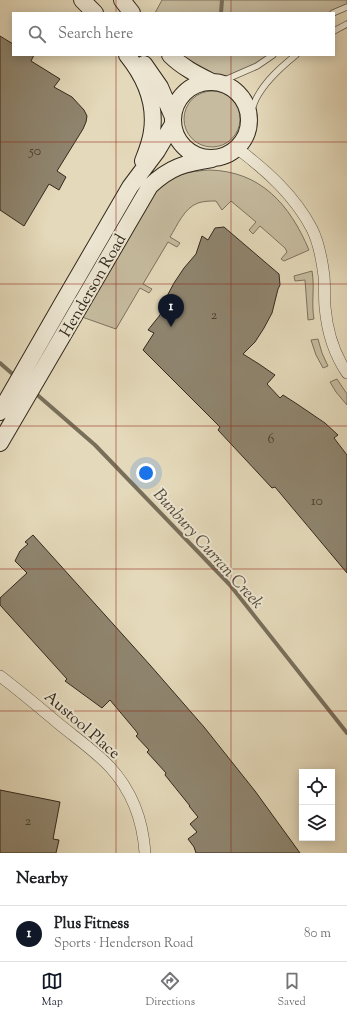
<!DOCTYPE html>
<meta charset="utf-8">
<style>
body{margin:0;font-family:"Sorts Mill Goudy",serif;background:#f2f2f2;color:#202124}
.controls{position:absolute;right:12px;bottom:12px;display:grid;overflow:hidden;border-radius:0px;box-shadow:0 2px 10px #0003}
.controls button{width:36px;height:36px;display:grid;place-items:center;padding:0;border:0;border-bottom:1px solid #e0e0e0;background:#fff;color:#202124;font:20px sans-serif}
.you{position:absolute;left:146px;top:473px;width:14px;height:14px;margin:-10px;border:3px solid #fff;border-radius:50%;background:#1a73e8;box-shadow:0 0 0 6px #1a73e833}
.badge{display:grid;place-items:center;width:26px;height:26px;border-radius:50%;background:#111827;color:#fff;font-size:13px;font-weight:700}
.pin{position:absolute;translate:-50% -33px;filter:drop-shadow(0 1px 2px #0008)}
.pin::after{content:'';position:absolute;top:21px;width:14px;height:12px;background:inherit;clip-path:polygon(0 0,100% 0,50% 100%)}
.list{margin:0;padding:0;list-style:none}
h2{display:flex;justify-content:space-between;align-items:center;height:52px;margin:0;padding:0 16px;font-size:17px}
h2 small{font-size:13px;font-weight:400;color:#757577}
.list li{display:grid;grid-template-columns:26px 1fr auto;gap:12px;align-items:center;box-sizing:border-box;height:56px;padding:0 16px;border-top:1px solid #e0e0e0}
.list b{display:block;font-size:15px;white-space:nowrap}
.list p{margin:0;font-size:13px;white-space:nowrap;color:#757577}
.list em{font-size:13px;font-style:normal;color:#757577}
.icon{flex:none;width:22px;height:22px;fill:none;stroke:currentColor;stroke-width:2;stroke-linecap:round;stroke-linejoin:round}
.map{position:relative;flex:none;width:347px;height:853px;overflow:hidden}
.search{position:absolute;background:#fff;box-shadow:0 2px 10px #0003;left:12px;right:12px;top:12px;height:44px;display:flex;align-items:center;gap:10px;box-sizing:border-box;padding:0 14px;border-radius:0px;color:#757577;font-size:15px}
.sheet{height:108px;background:#fff}
nav{display:flex;justify-content:space-around;align-items:center;box-sizing:border-box;height:56px;border-top:1px solid #e0e0e0;background:#fff;font-size:11px;color:#757577}
nav a{display:grid;justify-items:center;gap:2px}
nav .on{color:#111827}
.map>svg:first-child{display:block}
</style>
<div class="map">
<svg width="347" height="853" viewBox="0 0 347 853">
<rect width="100%" height="100%" fill="#e4d9ba"/>
<filter id="stains"><feTurbulence type="fractalNoise" baseFrequency=".005" numOctaves="4"/><feColorMatrix values="0 0 0 0 .2 0 0 0 0 .09 0 0 0 0 .02 0 0 0 .5 -.17"/></filter>
<radialGradient id="worn" r=".72"><stop offset=".6" stop-color="#630" stop-opacity="0"/><stop offset="1" stop-color="#630" stop-opacity=".3"/></radialGradient>
<path fill="#c6bb9f" stroke="#7c725e" d="M162,0h185v7l-14,6h-178z
M170,55h103l-55,28z
M184 119a28 28 0 1 1 56 0a28 28 0 1 1-56 0Z
M209,170c52,1 81,35 100,80l-25,11 -3,-2 6,-7 -2,-4 -25,-22 -7,8 -4,-4 7,-8 -25,-21 -9,9 -6,-9c-6,0 -12,0 -18,2 -14,5 -21,23 -28,34l10,6 -3,4 -9,-5 -25,42 9,5 -3,4 -9,-5 -24,41 -34,-12 72,-124c18,-18 29,-21 55,-23z
M312,271c3,16 -1,32 2,48l-6,1 -3,-40 -10,1 -1,-5z
M318,339l4,14 6,13 -5,2 -7,-13 -5,-15z
M337,379l10,15v11l-11,-13 -6,-10z"/>
<g fill="none" stroke-linecap="round" stroke-linejoin="round">
<path stroke="#786f5b" stroke-width="4" d="M221,13l1,-13
M0,363l16,14
M34,392l61,53 135,140 117,148"/>
</g>
<path fill="#8f856f" stroke="#32291d" d="M0,36l13,8v11h21l-3,6 29,18 -6,8 18,10 12,13 3,6 -1,6 -3,7 -26,42 9,6 -7,13 -10,-6 -25,42 -24,-16z
M224,227l55,47 1,11 -2,4 -6,24 -8,15 -9,14 -12,12 16,10 16,11 -8,9 13,14 3,-3 14,9 28,19 13,12 -4,3 13,17v118l-72,-86 -3,1 -54,-58 2,-3 -77,-77 11,-17 -6,-3 12,-15 6,-17 8,-15 10,-15 12,-14 6,-18 6,4 7,-12z
M33,535l117,130 54,62 51,64 45,62h-104l-2,-6 -6,-8 9,-7 -7,-8 8,-7 -9,-11h1l-25,-31 1,-2 -19,-21 2,-2 -13,-14 2,-2 -2,-3 -26,-31 -8,8 -37,-27 2,-2 -67,-74v-7l27,-25 -12,-12 5,-10 8,-7 -3,-2z
M0,790l60,12 -7,37 6,1 -3,13h-56z"/>
<g fill="none" stroke-linecap="round" stroke-linejoin="round">
<g stroke="#5e5544" stroke-width="7">
<path id="lane" d="M333,13l14,-6
M334,31l13,-7
M218,83l39,-17 16,-11
M249,117c3,-6 4,-12 7,-18 9,-18 25,-32 40,-44"/>
</g>
<g stroke="#5e5544" stroke-width="12">
<path id="street" d="M238,149c29,22 57,47 74,80 7,14 10,31 12,47 1,10 0,21 1,31 2,23 9,47 22,66
M0,676c20,15 40,32 59,48 17,14 36,27 51,43 22,24 33,55 35,86"/>
</g>
<g stroke="#32291d" stroke-width="18">
<path id="secondary" d="M82,0l13,13
M122,0l10,13
M127,55c17,21 29,48 25,76 -1,10 -5,20 -9,30
M170,55c12,12 26,19 42,27
M144,64l16,23 13,30
M173 120a38 38 0 1 1 76 0a38 38 0 1 1-76 0Z
M0,412l62,-108 68,-117 27,-36 16,-27
M0,443l150,-257c20,-19 35,-23 62,-27"/>
</g>
<use href="#lane" stroke="#ede6d2" stroke-width="5.5"/>
<use href="#street" stroke="#ede6d2" stroke-width="11"/>
<use href="#secondary" stroke="#ede6d2" stroke-width="16"/>
</g>
<path fill="none" stroke="#8f2418" stroke-width="1" stroke-opacity="0.55" d="M116,0v13M231,0v13M116,55v798M231,55v798M0,142h347M0,284h347M0,426h347M0,569h347M0,711h347"/>
<g text-anchor="middle" stroke-width="4" stroke-linejoin="round" paint-order="stroke">
<g font-size="14" fill="#494032">
<text x="35" y="155">50</text>
<text x="214" y="319">2</text>
<text x="271" y="443">6</text>
<text x="317" y="505">10</text>
<text x="28" y="825">2</text>
</g>
<g font-size="16" fill="#32291d" stroke="#ede6d2">
<text transform="translate(92 285) rotate(-60)" y="6">Henderson Road</text>
<text transform="translate(83 724) rotate(41)" y="6">Austool Place</text>
</g>
<g font-size="17" font-style="italic" fill="#554c3c" stroke="#ede6d2">
<text transform="translate(209 548) rotate(48)" y="6">Bunbury Curran Creek</text>
</g>
</g>
<rect width="100%" height="100%" filter="url(#stains)"/>
<rect width="100%" height="100%" fill="url(#worn)"/>
</svg>
<div class="controls">
<button><svg class="icon" aria-label="locate" viewBox="0 0 24 24"><circle cx="12" cy="12" r="6"/><path d="M12 2v4M12 18v4M2 12h4M18 12h4"/></svg></button>
<button><svg class="icon" aria-label="layers" viewBox="0 0 24 24"><path d="M12 4l9 5-9 5-9-5zM3 14l9 5 9-5"/></svg></button>
</div>
<div class="you"></div>
<div class="pin badge" style="left:171px;top:327px">1</div>
<div class="search"><svg class="icon" aria-label="search" viewBox="0 0 24 24"><circle cx="10" cy="10" r="6"/><path d="M15 15l6 6"/></svg>Search here</div>
</div>
<section class="sheet">
<h2>Nearby<small></small></h2>
<ul class="list">
<li><span class="badge">1</span><div><b>Plus Fitness</b><p>Sports · Henderson Road</p></div><em>80 m</em></li>
</ul>
</section>
<nav>
<a class="on"><svg class="icon" aria-label="map" viewBox="0 0 24 24"><path d="M3 6l6-2 6 2 6-2v14l-6 2-6-2-6 2zM9 4v14M15 6v14"/></svg>Map</a>
<a><svg class="icon" aria-label="directions" viewBox="0 0 24 24"><path d="M12 3l9 9-9 9-9-9zM9 14v-3h6M13 9l2 2-2 2"/></svg>Directions</a>
<a><svg class="icon" aria-label="saved" viewBox="0 0 24 24"><path d="M7 4h10v16l-5-4-5 4z"/></svg>Saved</a>
</nav>
